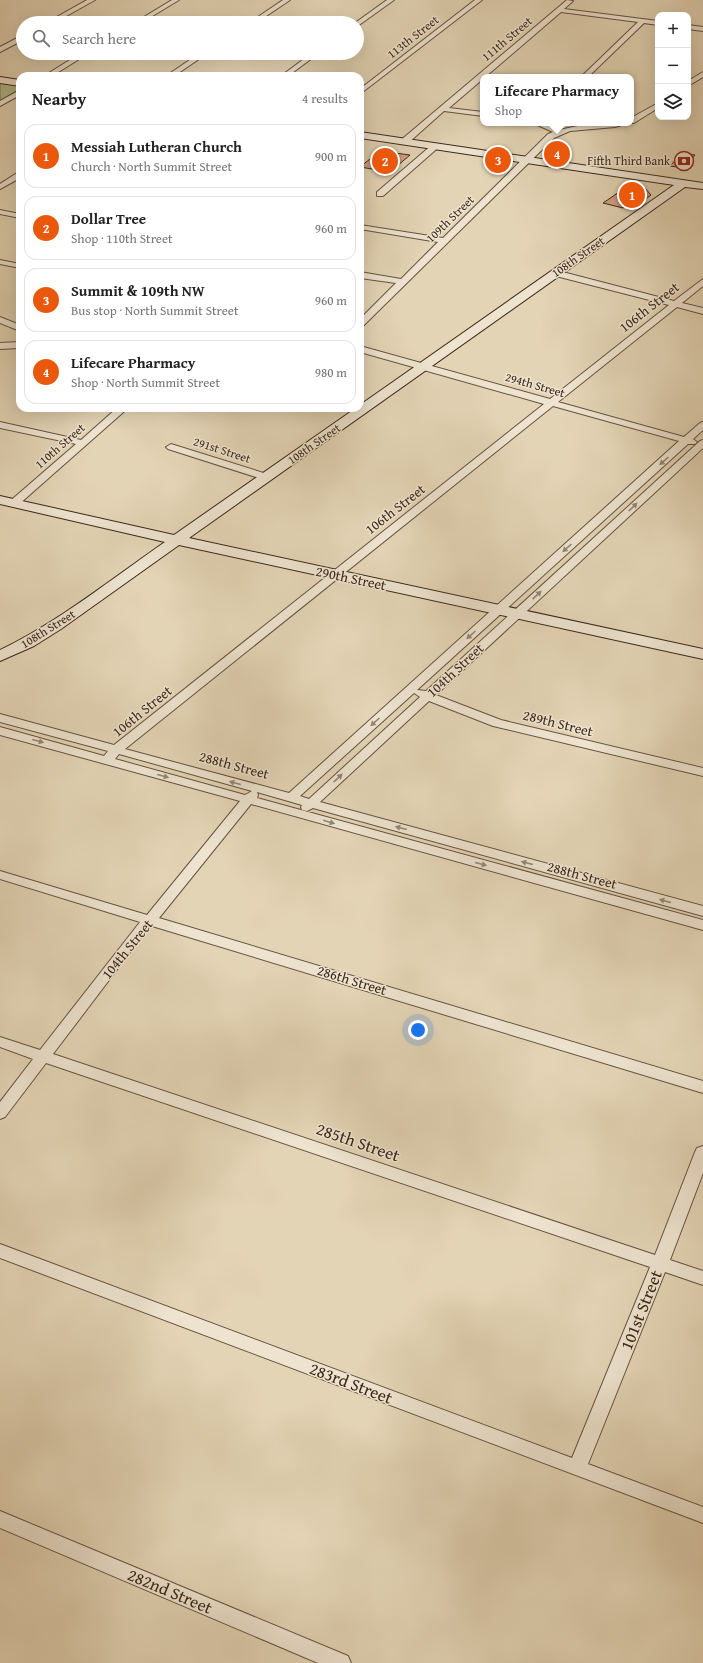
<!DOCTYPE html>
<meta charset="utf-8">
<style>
body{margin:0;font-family:"Gentium Book Plus",serif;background:#f6f6f6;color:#222}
.controls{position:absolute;right:12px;top:12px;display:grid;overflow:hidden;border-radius:8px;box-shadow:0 4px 16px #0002}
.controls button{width:36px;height:36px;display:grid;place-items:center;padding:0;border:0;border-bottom:1px solid #e0e0e0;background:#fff;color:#222;font:20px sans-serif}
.you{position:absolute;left:418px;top:1030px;width:14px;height:14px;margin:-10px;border:3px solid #fff;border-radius:50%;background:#1a73e8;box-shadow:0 0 0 6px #1a73e833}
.badge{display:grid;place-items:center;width:26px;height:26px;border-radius:50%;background:#ea580c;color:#fff;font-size:13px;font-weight:700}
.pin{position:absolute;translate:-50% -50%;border:2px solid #fff;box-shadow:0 1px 4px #0006}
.popup{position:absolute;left:480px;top:74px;width:154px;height:52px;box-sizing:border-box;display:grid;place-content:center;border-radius:8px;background:#fff;filter:drop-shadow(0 1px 3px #0005);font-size:13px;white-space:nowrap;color:#767676}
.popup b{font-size:15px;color:#222}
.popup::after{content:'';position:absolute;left:50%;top:100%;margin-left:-8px;border:8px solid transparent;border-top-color:#fff}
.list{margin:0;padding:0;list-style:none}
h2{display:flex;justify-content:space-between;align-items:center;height:52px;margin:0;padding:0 16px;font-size:17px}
h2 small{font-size:13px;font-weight:400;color:#767676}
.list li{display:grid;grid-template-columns:26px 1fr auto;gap:12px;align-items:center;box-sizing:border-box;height:64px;margin:0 8px 8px;padding:0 8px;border:1px solid #e0e0e0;border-radius:12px}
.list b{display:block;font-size:15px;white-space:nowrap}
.list p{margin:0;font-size:13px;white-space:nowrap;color:#767676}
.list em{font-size:13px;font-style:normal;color:#767676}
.icon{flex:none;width:22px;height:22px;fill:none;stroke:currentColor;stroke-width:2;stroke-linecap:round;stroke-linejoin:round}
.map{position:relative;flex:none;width:703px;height:1663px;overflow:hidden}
.search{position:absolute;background:#fff;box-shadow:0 4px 16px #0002;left:16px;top:16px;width:348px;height:44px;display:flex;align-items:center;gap:10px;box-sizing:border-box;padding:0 14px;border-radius:22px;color:#767676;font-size:15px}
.panel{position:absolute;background:#fff;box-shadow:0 4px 16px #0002;left:16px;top:72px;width:348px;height:340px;border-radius:12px}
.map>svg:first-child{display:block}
</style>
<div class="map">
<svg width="703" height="1663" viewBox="0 0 703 1663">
<rect width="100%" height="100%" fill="#e3d4b5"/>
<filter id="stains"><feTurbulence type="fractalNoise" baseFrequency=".005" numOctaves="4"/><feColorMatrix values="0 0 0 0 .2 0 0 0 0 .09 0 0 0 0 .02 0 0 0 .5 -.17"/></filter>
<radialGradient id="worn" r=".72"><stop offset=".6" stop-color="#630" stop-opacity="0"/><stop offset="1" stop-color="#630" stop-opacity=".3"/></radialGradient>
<path fill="#b2bd8e" stroke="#777253" d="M0,83l20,3v3l-20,12z"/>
<path fill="#d6a288" stroke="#3c2818" d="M380,151l30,4 -20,17 -30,-5z
M682,153l13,2 -11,13 -14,-2z
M644,187l7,8 -12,9 -7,-2 -9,6 -20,-5 22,-15z"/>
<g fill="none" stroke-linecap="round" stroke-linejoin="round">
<g stroke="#66533f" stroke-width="2">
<path id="street" d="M87,0h8l-41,23h-8z
M172,0h7l-38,23h-7z
M283,0h7l-34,23h-7z
M387,0h7l-35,25 -2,1v-3h-2z
M475,0h7l-122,94v-5z
M567,0l6,1 -9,8 94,12v4l-14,-2 -56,54h-7l57,-55 -77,-10 -112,96 34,4v4l-39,-5 -37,33h-6v-4z
M688,25l15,2v4l-15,-2z
M23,35v5l-23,12v-5z
M81,53h8l-37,23h-8z
M200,53h8l-34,23h-8z
M312,53h7l-31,23h-7z
M703,72v5l-15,9v-5z
M20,90v5l-20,11v-5z
M658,103v5l-24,15h-4l1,-5z
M533,123h10l16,7 28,-6 41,-1 -13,4 -45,4 -16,7 -191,188 -3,1v-8l36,-36 -36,-5v-6l41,7 37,-37 -78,-13v-4l83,13 105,-104 5,-2z
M433,144h6l1,2 -57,50h-6v-4z
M17,173h3v5l-20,11v-5z
M0,210l20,4v4l-20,-4z
M0,260l20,4v4l-20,-4z
M555,270l119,31 29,-22v7l-21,17 21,5v6l-26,-7 -119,95 126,35 16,-14 3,-1v8l-10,9 4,3 -2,2h-7l-271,246 9,1 274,-250 3,-1v8l-267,247 65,25 202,48v8l-210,-50 -64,-25 -109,101 383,104v10l-390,-108 -6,3 -5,-1 -1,-3 1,-2 -45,-13 1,3 -1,3 446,122v10l-452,-126 -92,114 544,163v12l-551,-167 -8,8 -91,120 602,201 40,-103 2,-4 6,-2v27l-33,87 33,11v14l-38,-13 -77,192 115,43v16l-703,-265v-14l572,214 78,-191 -604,-204 -41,54 -5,2v-17l33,-43 -33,-12v-10l40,13 100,-128 -140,-43v-8l147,44 93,-114 -240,-66v-8l104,29 4,-5 -108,-29v-8l114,31 430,-341 -184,-52v-6l190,53 119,-94 -117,-30 -1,-2zM553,406l126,35 -390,352 -164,-44zM414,693l6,4 -111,102 -9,-3zM119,754l133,37 -7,4 -130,-36z
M0,317l20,8v6l-20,-8z
M20,342v6l-20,1v-6z
M117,408h11l-111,98h-8l-1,-2 1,-2 67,-58 -76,-16v-6l81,18z
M171,444l99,31 1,2 -1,2h-8l-94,-30 -2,-2z
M0,1511l348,145 3,7h-33l-318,-135z"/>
</g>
<g stroke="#3c2818" stroke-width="2">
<path id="secondary" d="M0,77l20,3v6l-20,-3z
M360,132l343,51v6l-18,-2 -496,351 514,111v10l-524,-114 -118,84 -27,17 -34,15v-11c57,-27 113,-72 165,-108l-165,-38v-8l174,39 182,-127h4v-3l314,-220 -314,-47z"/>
</g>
<use href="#street" fill="#ede3cf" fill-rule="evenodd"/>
<use href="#secondary" fill="#ede3cf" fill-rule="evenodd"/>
</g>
<defs><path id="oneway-solid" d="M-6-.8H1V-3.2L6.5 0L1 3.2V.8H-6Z"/></defs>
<g fill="#948674">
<use href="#oneway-solid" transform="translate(664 461) rotate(138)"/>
<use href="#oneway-solid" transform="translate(633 507) rotate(-43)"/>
<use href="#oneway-solid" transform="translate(567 548) rotate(138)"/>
<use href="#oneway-solid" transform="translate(537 595) rotate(-43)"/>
<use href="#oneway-solid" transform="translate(471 635) rotate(138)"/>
<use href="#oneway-solid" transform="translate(375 722) rotate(138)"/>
<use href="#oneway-solid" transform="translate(38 741) rotate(15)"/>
<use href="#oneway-solid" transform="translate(163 776) rotate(15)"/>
<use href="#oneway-solid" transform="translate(338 778) rotate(-43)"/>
<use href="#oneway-solid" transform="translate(235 783) rotate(-165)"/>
<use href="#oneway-solid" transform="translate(329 822) rotate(16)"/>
<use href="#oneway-solid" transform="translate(401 828) rotate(-165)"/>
<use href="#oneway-solid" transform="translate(527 863) rotate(-165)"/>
<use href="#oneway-solid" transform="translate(481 864) rotate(15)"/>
<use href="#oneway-solid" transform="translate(665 901) rotate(-165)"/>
</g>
<defs>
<g id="bank-ring" transform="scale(1)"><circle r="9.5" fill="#ede3cf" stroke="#8f2418" stroke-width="1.5"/><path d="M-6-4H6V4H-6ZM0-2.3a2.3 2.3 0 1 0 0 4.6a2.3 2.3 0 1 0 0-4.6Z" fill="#8f2418"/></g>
</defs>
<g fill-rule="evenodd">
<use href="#bank-ring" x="684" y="161"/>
</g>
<g text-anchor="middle" stroke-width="3" stroke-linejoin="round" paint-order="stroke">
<g font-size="12" fill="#3c2818" stroke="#ede3cf">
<text transform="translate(413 37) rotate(-38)" y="4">113th Street</text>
<text transform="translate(507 39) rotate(-40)" y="4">111th Street</text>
<text transform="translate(450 219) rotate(-44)" y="4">109th Street</text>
<text transform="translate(578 257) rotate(-35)" y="4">108th Street</text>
<text transform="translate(535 385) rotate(16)" y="4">294th Street</text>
<text transform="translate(314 444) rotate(-35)" y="4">108th Street</text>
<text transform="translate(60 446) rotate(-41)" y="4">110th Street</text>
<text transform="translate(222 450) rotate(18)" y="4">291st Street</text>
<text transform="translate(48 629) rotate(-32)" y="4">108th Street</text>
</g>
<g font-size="12" fill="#3c2818" stroke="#ede3cf" text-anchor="end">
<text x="670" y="165">Fifth Third Bank</text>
</g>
<g font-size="14" fill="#3c2818" stroke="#ede3cf">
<text transform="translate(649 307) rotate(-38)" y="5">106th Street</text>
<text transform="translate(395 509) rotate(-38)" y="5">106th Street</text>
<text transform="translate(351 578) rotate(12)" y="5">290th Street</text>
<text transform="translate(455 670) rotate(-43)" y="5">104th Street</text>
<text transform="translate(142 711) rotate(-39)" y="5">106th Street</text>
<text transform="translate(558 723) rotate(14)" y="5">289th Street</text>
<text transform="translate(234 765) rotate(15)" y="5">288th Street</text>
<text transform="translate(582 875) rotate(15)" y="5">288th Street</text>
<text transform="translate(127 949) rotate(-51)" y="5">104th Street</text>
<text transform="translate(352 980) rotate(17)" y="5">286th Street</text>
</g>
<g font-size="17" fill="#3c2818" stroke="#ede3cf">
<text transform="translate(358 1142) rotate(19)" y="6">285th Street</text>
<text transform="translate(641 1310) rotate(-68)" y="6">101st Street</text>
<text transform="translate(351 1383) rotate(21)" y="6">283rd Street</text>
<text transform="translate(170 1591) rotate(23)" y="6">282nd Street</text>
</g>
</g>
<rect width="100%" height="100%" filter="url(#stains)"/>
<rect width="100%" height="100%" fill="url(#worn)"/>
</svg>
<div class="controls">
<button>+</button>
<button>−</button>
<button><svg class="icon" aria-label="layers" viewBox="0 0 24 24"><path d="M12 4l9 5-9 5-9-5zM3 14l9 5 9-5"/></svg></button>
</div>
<div class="you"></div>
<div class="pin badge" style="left:632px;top:195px">1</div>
<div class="pin badge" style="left:385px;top:161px">2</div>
<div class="pin badge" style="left:498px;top:160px">3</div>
<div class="pin badge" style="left:557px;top:154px">4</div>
<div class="popup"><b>Lifecare Pharmacy</b>Shop</div>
<div class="search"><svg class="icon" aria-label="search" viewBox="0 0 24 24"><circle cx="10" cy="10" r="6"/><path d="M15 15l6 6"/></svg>Search here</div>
<section class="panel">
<h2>Nearby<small>4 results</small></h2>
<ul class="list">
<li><span class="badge">1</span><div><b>Messiah Lutheran Church</b><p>Church · North Summit Street</p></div><em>900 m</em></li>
<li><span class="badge">2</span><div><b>Dollar Tree</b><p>Shop · 110th Street</p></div><em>960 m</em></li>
<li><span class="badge">3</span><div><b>Summit &amp; 109th NW</b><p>Bus stop · North Summit Street</p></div><em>960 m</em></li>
<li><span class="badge">4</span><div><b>Lifecare Pharmacy</b><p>Shop · North Summit Street</p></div><em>980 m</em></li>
</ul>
</section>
</div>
